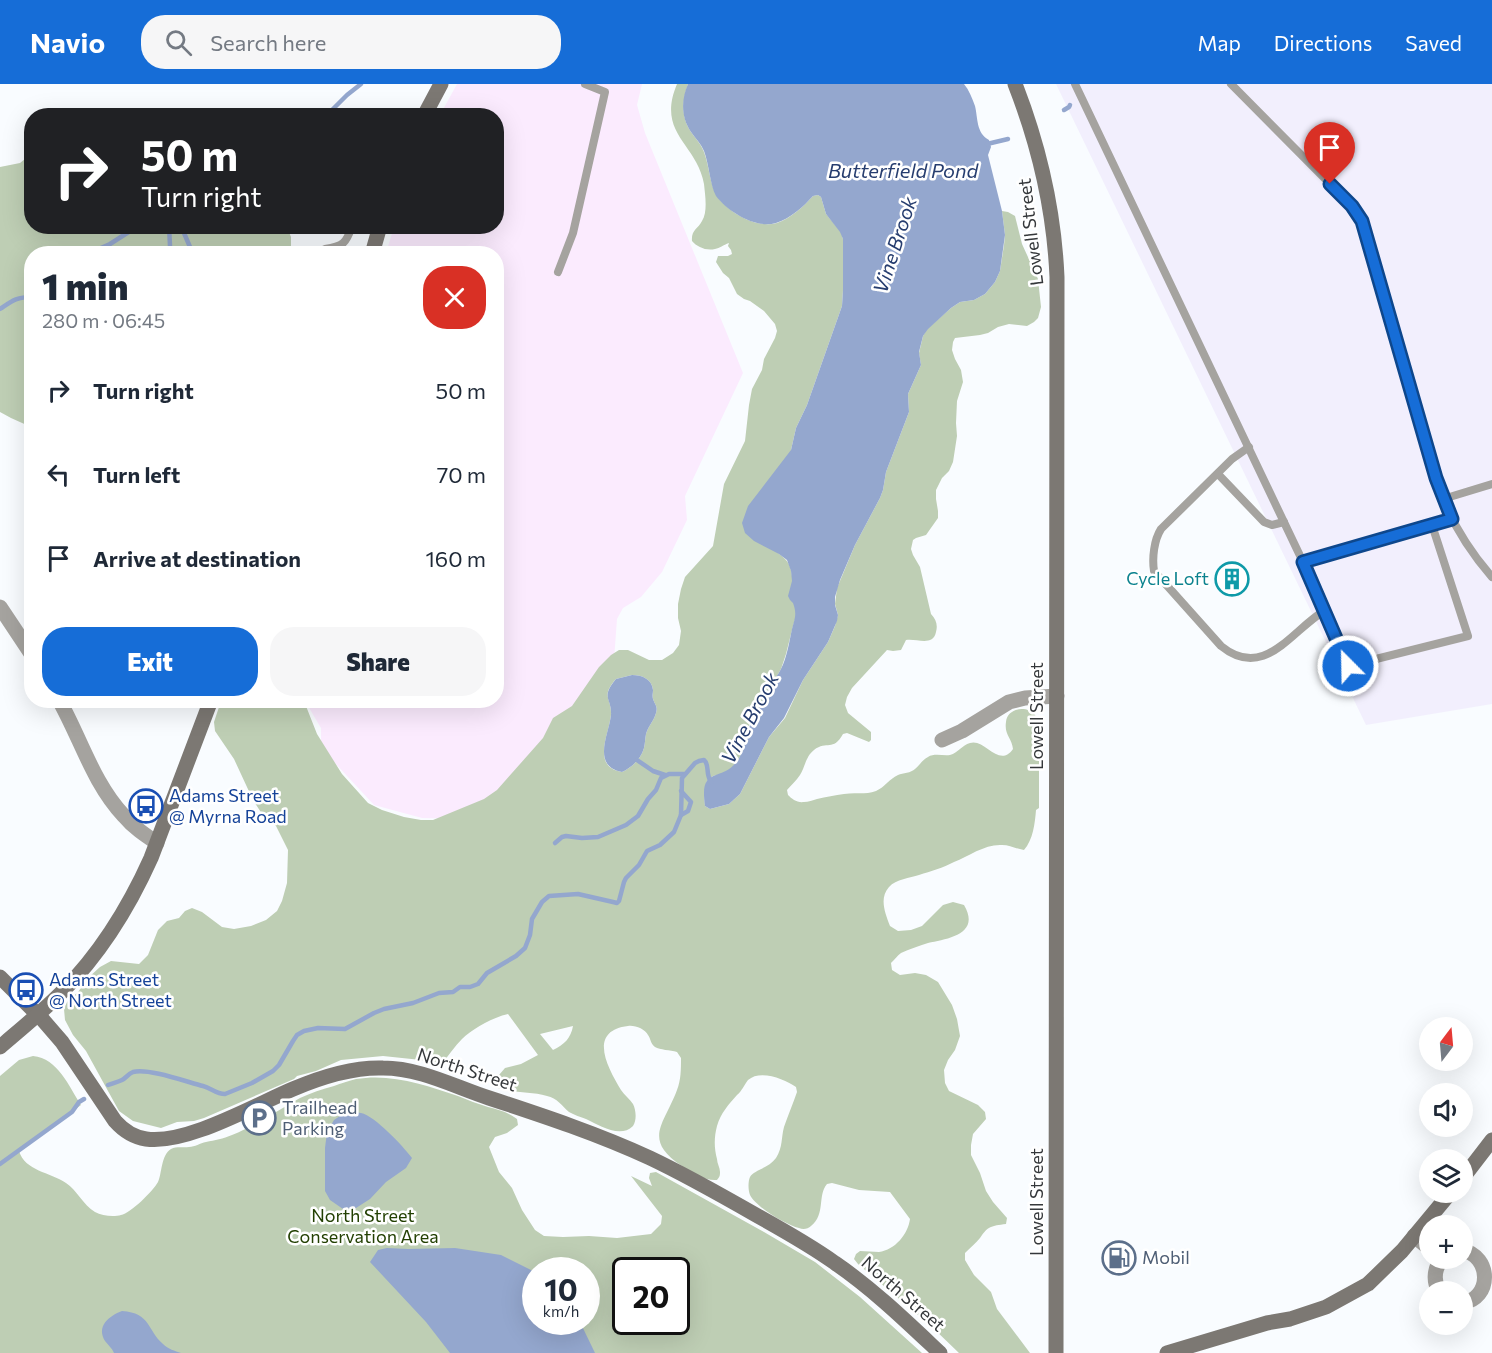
<!DOCTYPE html>
<meta charset="utf-8">
<style>
:root{--surface:#fff;--page:#f6f6f7;--text:#1f2937;--muted:#747a83;--accent:#166dd7}
body{margin:0;font-family:Commissioner,sans-serif;background:var(--page);color:var(--text);height:100vh;display:flex;flex-direction:column;font-size:22px;white-space:nowrap}
*{box-sizing:border-box;margin:0}
p{font-size:20px;color:var(--muted)}
.icon{flex:none;width:33px;height:33px;fill:none;stroke:currentColor;stroke-width:2;stroke-linecap:round;stroke-linejoin:round}
.map{position:relative;flex:1;overflow:hidden}
.side{position:absolute;left:24px;top:162px;width:480px;height:462px;display:flex;flex-direction:column;background:var(--surface);border-radius:24px;box-shadow:0 6px 24px #0002}
.side>*{flex:none}
.hud{position:absolute;left:24px;top:24px;width:480px;height:126px;border-radius:24px;box-shadow:0 6px 24px #0002;background:#202124;color:#fff;overflow:hidden}
.needle{width:39px;rotate:16deg}
.buttons{position:absolute;left:1419px;top:933px;display:grid;gap:12px}
.buttons a{display:grid;place-items:center;width:54px;height:54px;border-radius:50%;background:var(--surface);box-shadow:0 6px 24px #0002;font-size:30px}
.speed{position:absolute;left:522px;top:1173px;display:flex;gap:12px;font-size:30px;font-weight:700;text-align:center}
.speed>*{display:grid;place-content:center;width:78px;height:78px;border-radius:50%;background:var(--surface);box-shadow:0 6px 24px #0002;line-height:1}
.speed small{font-size:15px;font-weight:400}
.speed .limit{border:3px solid #111;border-radius:9px;background:#fff;color:#111}
.pin{position:absolute;display:grid;place-items:center;width:51px;height:51px;color:#fff;margin:-62px -26px;border-radius:50% 50% 50% 0;rotate:-45deg;box-shadow:0 0 6px #0007}
.pin .icon{rotate:45deg}
.me{position:absolute;width:66px;margin:-33px;rotate:337deg;stroke-linejoin:round;filter:drop-shadow(0 0 4px #0008)}
.turn{display:flex;align-items:center;gap:21px;height:126px;padding:0 18px;font-size:27px}
.turn .icon{width:78px;height:78px;stroke-width:2.5}
.turn b{display:block;font-size:42px;line-height:51px}
.round{display:grid;place-items:center;flex:none;width:63px;height:63px;border-radius:24px;background:var(--page)}
.summary{display:flex;align-items:center;justify-content:space-between;height:102px;padding:0 18px}
h1{font-size:36px;font-weight:800;line-height:45px}
.action{display:flex;gap:12px;margin-top:auto;padding:12px 18px}
.action a{flex:1;height:69px;border-radius:24px;background:var(--accent);color:#fff;font-size:24px;font-weight:800;line-height:69px;text-align:center}
.action a+a{background:var(--page);color:var(--text)}
ul{padding:0;list-style:none}
li{display:flex;align-items:center;gap:18px;height:84px;padding:0 18px}
li div{flex:1}
li b{display:block;font-size:22px}
li em{font-style:normal}
header{display:flex;align-items:center;gap:36px;box-sizing:border-box;height:84px;padding:0 30px;background:var(--accent);color:#fff}
header strong{font-size:28px}
nav{display:flex;gap:33px;margin-inline-start:auto;font-size:21px}
.search{width:420px;height:54px;background:var(--page);display:flex;align-items:center;gap:15px;box-sizing:border-box;padding:0 21px;border-radius:24px;color:var(--muted);font-size:22px}
.map>svg:first-child{display:block}
.commercial{fill:#f2effd}
.industrial{fill:#fbebfe}
.green{fill:#beceb4;fill-rule:evenodd}
.water{fill:#94a7ce}
.lines{fill:none;stroke-linecap:round;stroke-linejoin:round}
.stream{stroke:#94a7ce;stroke-width:4.5}
.lane{stroke:#a5a39f;stroke-width:8}
.street{stroke:#a5a39f;stroke-width:15}
.secondary{stroke:#7c7873;stroke-width:15}
.route-casing{stroke:#0e478c;stroke-width:15}
.route{stroke:#166dd7;stroke-width:10}
.labels{text-anchor:middle;stroke-width:5;stroke-linejoin:round;paint-order:stroke}
.street-label{font-size:18px;fill:#35383b;stroke:#fff}
.culture-label{font-size:18px;fill:#0d838f;stroke:#fff;text-anchor:end}
.transit-label{font-size:18px;fill:#164399;stroke:#fff;text-anchor:start}
.service-label{font-size:18px;fill:#4e5e75;stroke:#fff;text-anchor:start}
.park-label{font-size:18px;fill:#234003;stroke:#fff}
.water-label{font-size:20px;font-style:italic;fill:#263d6f;stroke:#fff}
</style>
<header>
<strong>Navio</strong>
<div class="search"><svg class="icon" aria-label="search" viewBox="0 0 24 24"><circle cx="10" cy="10" r="6"/><path d="M15 15l6 6"/></svg>Search here</div>
<nav><a>Map</a><a>Directions</a><a>Saved</a></nav>
</header>
<div class="map">
<svg width="1492" height="1269" viewBox="0 0 1492 1269">
<rect width="100%" height="100%" fill="#f9fcff"/>
<polygon class="commercial" points="1056,0 1492,0 1492,620 1366,641"/>
<polygon class="industrial" points="457,0 642,0 637,21 645,49 743,289 685,412 687,436 662,488 641,513 623,524 617,535 614,576 475,735 422,734 374,721 321,664 321,644 305,617 496,616 496,170 386,169 394,143 496,142 496,32 440,31"/>
<g class="green">
<path d="M 677,0 L 688,0 C 682,17 681,33 691,48 C 696,55 701,60 704,68 C 709,81 710,101 717,112 C 728,128 756,145 777,139 C 790,135 804,122 813,112 L 818,111 L 821,113 L 826,130 L 841,148 L 843,155 L 843,206 L 842,222 L 807,321 L 796,344 L 791,366 C 794,370 797,375 796,379 C 796,386 784,390 780,395 C 777,399 766,426 766,431 C 766,436 771,439 774,442 L 770,459 C 778,474 790,471 792,492 C 795,480 794,470 785,462 C 782,459 780,458 780,454 C 779,450 780,444 780,440 C 781,419 776,420 787,399 L 790,398 L 792,400 L 786,413 L 786,416 L 789,418 L 794,416 L 807,404 L 825,406 L 840,398 L 845,397 L 848,400 L 847,405 L 832,441 L 819,464 L 816,468 L 810,469 L 806,472 L 804,478 L 803,489 L 804,501 L 802,514 L 793,542 L 786,570 L 781,585 L 749,642 L 744,664 L 739,675 L 730,686 L 723,690 L 713,692 L 707,697 L 704,710 L 705,722 L 710,725 L 729,720 L 740,710 L 769,653 L 785,634 L 803,596 L 828,558 L 835,542 L 838,531 L 835,520 L 837,504 L 855,461 L 880,414 L 883,406 L 886,388 L 909,328 L 908,310 L 921,281 L 919,269 L 923,252 L 927,245 L 951,224 L 960,218 L 974,216 L 985,210 L 995,198 L 1000,187 L 1004,161 L 1005,151 L 1002,127 L 1008,128 L 1015,132 L 1022,160 L 1038,195 L 1041,223 L 1038,234 L 1034,238 L 1027,242 L 1009,240 L 998,243 L 988,249 L 980,251 L 955,254 L 953,258 L 952,266 L 955,275 L 961,286 L 963,298 L 957,317 L 956,339 L 957,352 L 953,378 L 949,387 L 942,394 L 936,406 L 936,415 L 938,427 L 938,434 L 926,451 L 916,454 L 913,456 L 911,465 L 913,471 L 920,483 L 931,530 C 936,535 938,541 936,548 C 933,563 916,554 906,556 L 901,566 L 893,567 L 887,566 L 852,604 L 847,613 L 845,621 L 848,629 L 871,648 L 871,656 L 869,658 L 847,649 L 843,650 C 833,668 827,656 814,666 C 806,672 805,683 800,691 C 796,697 791,701 787,706 L 788,711 C 792,715 797,719 804,718 C 808,718 813,716 817,715 C 826,713 835,711 844,710 C 855,708 865,711 876,707 C 885,703 889,695 898,691 C 903,689 911,689 915,685 C 920,681 922,676 928,673 C 934,669 943,672 950,671 C 958,669 962,661 970,659 C 985,654 999,685 1013,665 C 1012,654 1004,651 1006,638 C 1007,624 1027,621 1035,631 C 1038,635 1038,639 1039,644 L 1039,724 L 1036,726 C 1035,739 1033,756 1024,766 C 1016,765 1010,761 1002,761 C 985,760 969,772 954,778 C 943,784 931,787 919,791 C 910,794 896,795 889,803 C 879,814 885,829 890,842 L 898,847 L 911,846 L 922,842 L 943,821 L 953,818 L 964,821 C 981,850 948,855 928,859 C 919,862 909,865 901,869 C 897,872 895,875 891,879 L 892,886 L 900,891 L 915,889 L 926,891 L 938,898 L 952,921 L 957,935 L 960,952 L 955,966 L 948,976 L 944,986 L 945,999 L 949,1007 L 978,1021 L 985,1028 L 986,1035 L 973,1050 L 971,1061 L 971,1071 L 980,1089 L 986,1107 L 993,1118 L 1007,1134 L 1006,1140 C 991,1142 988,1142 980,1154 C 976,1159 970,1164 965,1169 L 965,1176 L 974,1191 L 991,1208 L 997,1225 L 1030,1269 L 959,1269 L 932,1243 L 858,1180 L 854,1175 L 856,1170 L 860,1167 C 866,1167 873,1168 879,1168 C 895,1166 908,1150 910,1135 L 890,1108 L 859,1106 L 832,1099 L 827,1100 C 817,1112 826,1130 811,1142 C 808,1145 803,1146 799,1144 C 786,1141 755,1122 750,1111 C 748,1106 748,1097 750,1093 C 754,1086 769,1084 776,1074 C 783,1063 781,1054 784,1043 C 788,1031 793,1020 797,1008 L 796,1003 C 785,995 760,985 748,996 C 744,1001 742,1007 737,1011 C 728,1021 721,1029 717,1042 C 714,1053 714,1064 717,1075 C 717,1079 720,1084 720,1088 C 720,1093 719,1093 717,1096 C 705,1097 692,1089 682,1082 C 642,1055 664,1041 677,1006 C 681,996 681,985 681,974 L 677,968 C 670,966 660,966 655,963 C 650,959 651,955 648,951 C 645,945 635,941 628,942 C 587,947 608,984 621,1006 C 624,1011 630,1015 633,1020 C 636,1026 637,1036 633,1042 C 620,1055 599,1041 586,1035 C 581,1033 574,1031 569,1028 C 562,1022 557,1014 547,1012 C 529,1007 510,1010 493,1002 L 493,998 L 505,984 L 521,980 L 538,971 L 508,930 C 494,933 472,945 462,955 C 455,962 449,971 443,978 L 434,979 L 421,976 L 383,972 L 341,976 L 316,987 L 297,992 L 294,995 L 204,1034 L 194,1037 L 177,1038 L 161,1044 L 133,1037 L 119,1027 L 86,967 L 73,951 L 65,936 L 64,925 L 67,918 L 78,908 L 89,893 L 100,883 L 111,877 L 139,880 L 148,871 L 158,846 L 167,837 L 179,834 L 185,827 L 192,824 L 202,828 L 222,843 L 234,845 L 251,842 L 266,836 L 277,827 L 282,817 L 287,799 L 288,766 L 276,742 L 262,730 L 253,716 L 234,675 L 215,647 L 214,638 L 221,617 L 304,617 L 317,650 L 342,690 L 368,719 L 382,726 L 404,733 L 421,736 L 433,736 L 484,715 L 497,706 L 543,654 L 553,634 L 572,622 L 599,583 L 611,571 L 619,566 L 628,566 L 649,576 L 662,576 L 673,569 L 679,561 L 681,547 L 678,534 L 678,520 L 681,505 L 685,493 L 713,462 L 724,400 L 745,357 L 749,321 L 752,305 L 762,286 L 764,275 L 775,254 L 777,247 L 775,240 L 764,227 L 750,217 L 744,215 L 737,210 L 729,194 L 723,189 L 716,178 L 718,172 L 728,172 L 732,170 L 731,166 L 728,162 L 729,159 C 723,161 720,164 715,165 C 706,167 697,163 692,157 C 691,146 698,145 702,137 C 708,128 705,110 704,100 C 697,59 656,50 677,0 ZM 632,591 C 642,591 652,595 653,606 C 653,610 652,611 653,615 C 655,621 658,622 656,629 C 654,637 648,642 646,650 C 645,655 645,660 644,664 C 641,675 631,684 622,688 C 591,683 609,650 611,631 C 612,614 600,613 616,595 ZM 573,942 C 571,954 564,961 553,966 L 540,950 Z"/>
<polygon points="31,70 32,142 287,143 291,153 291,169 32,170 31,343 11,334 0,328 0,83 20,79"/>
<path d="M 33,972 C 58,974 69,1003 81,1021 L 19,1067 C 25,1087 50,1088 66,1099 C 77,1106 83,1121 95,1128 C 102,1132 114,1133 121,1131 C 131,1129 153,1107 158,1098 C 162,1089 161,1071 171,1065 C 177,1062 183,1064 189,1063 C 195,1063 200,1059 206,1058 C 215,1056 223,1055 232,1051 C 256,1041 277,1027 300,1014 C 311,1009 322,1005 334,1002 C 341,999 349,997 356,995 C 391,989 426,1001 458,1012 C 468,1016 478,1020 488,1023 C 499,1026 508,1028 517,1035 L 518,1041 L 507,1049 L 495,1053 L 489,1063 L 499,1088 L 512,1104 L 522,1126 L 535,1146 L 544,1152 L 563,1153 L 589,1152 L 617,1154 L 651,1150 L 661,1140 L 662,1132 L 631,1092 L 652,1102 L 649,1094 L 650,1089 L 656,1088 L 764,1148 L 815,1178 L 860,1213 L 922,1269 L 0,1269 L 0,992 L 19,976 ZM 536,1186 L 586,1186 L 586,1238 L 536,1238 ZM 626,1186 L 676,1186 L 676,1238 L 626,1238 Z"/>
</g>
<g class="water">
<path d="M 688,0 L 964,0 C 969,6 972,14 975,22 C 978,34 976,49 989,56 L 991,63 L 988,71 L 1002,127 L 1005,151 L 1000,187 L 995,198 L 985,210 L 974,216 L 960,218 L 951,224 L 928,245 L 923,252 L 919,268 L 921,281 L 908,310 L 909,328 L 886,388 L 883,406 L 880,414 L 855,461 L 840,496 L 835,513 L 835,521 L 838,531 L 837,537 L 828,558 L 803,596 L 784,634 L 769,653 L 740,710 L 729,720 L 710,725 L 705,722 C 699,680 721,700 738,676 C 745,665 745,653 750,641 C 755,628 764,614 771,601 C 774,595 778,591 781,585 C 787,573 789,559 792,545 C 795,534 797,530 793,519 L 790,516 L 788,512 L 792,497 L 791,487 L 787,476 L 779,470 L 754,457 L 745,449 L 742,439 L 748,422 L 791,366 L 796,344 L 807,321 L 842,222 L 843,206 L 843,155 L 840,148 L 826,130 L 821,113 L 818,111 L 813,112 C 804,122 790,135 776,139 C 756,145 728,128 716,112 C 710,101 709,80 704,67 C 701,60 696,55 691,48 C 681,33 681,16 688,0 Z"/>
<path d="M 632,591 C 642,591 652,595 653,606 C 653,610 652,611 653,615 C 655,621 658,622 656,629 C 654,637 648,642 646,650 C 645,655 645,660 644,664 C 641,675 631,684 622,688 C 591,682 609,650 611,631 C 612,614 600,614 616,595 Z"/>
<path d="M 346,1028 C 351,1028 356,1028 361,1029 C 375,1032 403,1062 412,1074 L 406,1084 L 386,1098 L 370,1115 L 356,1124 L 343,1125 L 330,1116 L 325,1107 L 325,1064 L 327,1048 L 334,1036 Z"/>
<polygon points="387,1164 408,1165 455,1164 501,1171 535,1188 536,1238 580,1238 595,1269 450,1269 426,1238 370,1178 378,1166"/>
<path d="M 122,1227 C 151,1229 147,1246 163,1260 C 168,1265 175,1267 181,1269 L 114,1269 C 112,1264 108,1261 105,1257 C 96,1242 109,1232 122,1227 Z"/>
</g>
<g class="lines">
<g class="stream">
<polyline points="1064,26 1069,23 1070,21"/>
<polyline points="326,32 347,11 361,0"/>
<polyline points="987,60 1008,55"/>
<polyline points="169,142 170,162 169,170"/>
<polyline points="181,142 193,170"/>
<polyline points="94,167 110,160 138,142"/>
<path d="M 0,225 C 12,217 16,213 32,213"/>
<polyline points="637,676 653,687 665,691"/>
<polyline points="681,731 688,727 691,718 681,707"/>
<polyline points="555,759 562,753 566,752 582,754 598,753 626,741 638,732 648,715 656,706 661,694 669,690 684,690"/>
<path d="M 108,1001 C 113,999 118,998 122,996 C 126,994 128,990 133,988 C 149,984 187,998 203,1002 C 211,1004 216,1010 225,1010 L 252,999 L 273,987 L 279,981 L 293,957 L 297,951 L 304,947 L 318,944 L 345,945 L 374,929 L 384,925 L 413,919 L 439,909 L 453,908 L 460,903 L 470,903 L 478,900 L 487,889 L 516,872 L 525,864 L 530,851 L 532,835 L 542,818 L 549,812 L 578,810 L 613,818 L 617,819 L 619,817 L 624,798 L 626,794 L 639,781 L 647,767 L 660,761 L 674,748 L 681,731 L 682,694 L 695,679 L 699,677 L 704,676 C 710,681 705,689 711,698"/>
<polyline points="0,1080 72,1028 79,1018 84,1015"/>
</g>
<g class="lane">
<polyline points="1075,0 1303,478 1348,582 1468,552 1432,441"/>
<path d="M 1231,0 L 1352,122 L 1360,133 L 1443,415 C 1455,444 1471,469 1492,493"/>
<path d="M 324,170 L 325,165 C 343,162 346,160 352,142"/>
<polyline points="558,188 573,149 605,8 585,0"/>
<path d="M 1249,363 L 1232,375 L 1161,445 C 1154,456 1152,474 1154,487 L 1221,562 C 1264,597 1291,547 1324,527"/>
<polyline points="1218,390 1264,438 1272,441 1284,438"/>
<polyline points="1443,415 1492,400"/>
<polyline points="1303,478 1452,435"/>
</g>
<g class="street">
<polyline points="0,523 32,571"/>
<path d="M 59,616 C 81,655 93,699 124,732 C 133,743 145,751 157,759"/>
<polyline points="942,656 962,647 1009,618 1025,614 1057,612"/>
<polyline points="1414,1152 1430,1165"/>
<path d="M 1462,1166 C 1492,1172 1492,1215 1462,1219"/>
<path d="M 1439,1208 C 1433,1196 1434,1185 1442,1174"/>
</g>
<g class="secondary">
<path d="M 1015,0 C 1040,64 1054,125 1057,193 L 1056,1269"/>
<polyline points="424,32 441,0"/>
<polyline points="372,170 380,142"/>
<path d="M 0,893 L 43,936 L 62,958 L 115,1037 C 123,1046 133,1053 146,1055 C 186,1061 255,1021 293,1005 C 321,993 353,983 383,984 C 420,984 455,1003 489,1014 C 544,1032 598,1050 650,1074 C 686,1091 721,1111 756,1131 C 783,1146 810,1161 835,1179 C 873,1205 907,1238 940,1269"/>
<path d="M 0,963 C 21,945 43,927 62,908 C 101,869 129,823 151,774 L 211,616"/>
<polyline points="1462,1095 1492,1056"/>
<polyline points="1167,1269 1267,1239 1290,1235 1326,1223 1368,1200 1402,1167 1451,1108"/>
</g>
</g>
<g class="lines">
<defs>
<polyline id="route" points="1330,100 1352,122 1362,137 1436,394 1452,435 1303,478 1348,582"/>
</defs>
<use href="#route" class="route-casing"/>
<use href="#route" class="route"/>
</g>
<defs>
<symbol id="building-ring" viewBox="-11 -11 22 22"><circle r="9.5" fill="#fff" stroke="#0f9aa8" stroke-width="1.5"/><path d="M-4-6H4V6H1V3H-1V6H-4ZM-2.5-4.3h1.7v1.8h-1.7ZM.8-4.3h1.7v1.8H.8ZM-2.5-1h1.7V.8h-1.7ZM.8-1h1.7V.8H.8Z" fill="#0f9aa8"/></symbol>
<symbol id="bus-ring" viewBox="-11 -11 22 22"><circle r="9.5" fill="#fff" stroke="#1a4fb4" stroke-width="1.5"/><path d="M-5-6H5V4H4V6H2V4H-2V6H-4V4H-5ZM-3.5-4V0h7V-4ZM-3.5 1.2v1.5H-2V1.2ZM2 1.2v1.5H3.5V1.2Z" fill="#1a4fb4"/></symbol>
<symbol id="parking-ring" viewBox="-11 -11 22 22"><circle r="9.5" fill="#fff" stroke="#5c6f8a" stroke-width="1.5"/><path d="M-3.5-5.5H1a3.5 3.5 0 0 1 0 7H-1V5.5H-3.5ZM-1-3.4V-.6H.8a1.4 1.4 0 0 0 0-2.8Z" fill="#5c6f8a"/></symbol>
<symbol id="fuel-ring" viewBox="-11 -11 22 22"><circle r="9.5" fill="#fff" stroke="#5c6f8a" stroke-width="1.5"/><path d="M-5.5-6h7V0h2V4h1.3V-2.5L3-4.5l.8-.8L6-3V5H2.5V1h-1V6h-7ZM-4.2-4.7v3.2H.2V-4.7Z" fill="#5c6f8a"/></symbol>
</defs>
<g fill-rule="evenodd">
<use href="#building-ring" x="1213" y="476" width="38" height="38"/>
<use href="#bus-ring" x="127" y="703" width="38" height="38"/>
<use href="#bus-ring" x="7" y="887" width="38" height="38"/>
<use href="#parking-ring" x="240" y="1015" width="38" height="38"/>
<use href="#fuel-ring" x="1100" y="1155" width="38" height="38"/>
</g>
<g class="labels">
<g class="street-label">
<text transform="translate(1031 148) rotate(-97)" y="6">Lowell Street</text>
<text transform="translate(1037 632) rotate(-90)" y="6">Lowell Street</text>
<text transform="translate(467 986) rotate(18)" y="6">North Street</text>
<text transform="translate(1037 1118) rotate(-90)" y="6">Lowell Street</text>
<text transform="translate(903 1210) rotate(41)" y="6">North Street</text>
</g>
<g class="culture-label">
<text x="1209" y="501">Cycle Loft</text>
</g>
<g class="transit-label">
<text x="169" y="718">Adams Street<tspan x="169" dy="21">@ Myrna Road</tspan></text>
<text x="49" y="902">Adams Street<tspan x="49" dy="21">@ North Street</tspan></text>
</g>
<g class="service-label">
<text x="282" y="1030">Trailhead<tspan x="282" dy="21">Parking</tspan></text>
<text x="1142" y="1180">Mobil</text>
</g>
<g class="park-label">
<text x="363" y="1138">North Street<tspan x="363" dy="21">Conservation Area</tspan></text>
</g>
<g class="water-label">
<text x="903" y="94">Butterfield Pond</text>
<text transform="translate(895 161) rotate(-72)" y="7">Vine Brook</text>
<text transform="translate(750 634) rotate(-62)" y="7">Vine Brook</text>
</g>
</g>
</svg>
<div class="buttons">
<a><svg class="needle" viewBox="-14 -14 28 28"><path d="M0-13l5 13h-10z" fill="#e53935"/><path d="M0 13l5-13h-10z" fill="#747a83"/></svg></a>
<a><svg class="icon" aria-label="sound" viewBox="0 0 24 24"><path d="M4 9h4l5-4v14l-5-4H4zM17 9q2 3 0 6"/></svg></a>
<a><svg class="icon" aria-label="layers" viewBox="0 0 24 24"><path d="M12 4l9 5-9 5-9-5zM3 14l9 5 9-5"/></svg></a>
<a>+</a>
<a>−</a>
</div>
<div class="speed"><div>10<small>km/h</small></div><div class="limit">20</div></div>
<div class="pin" style="left:1330px;top:100px;background:#d93025"><svg class="icon" aria-label="arrive" viewBox="0 0 24 24"><path d="M6 21V4h12l-3 4 3 4H6"/></svg></div>
<svg class="me" style="left:1348px;top:582px" viewBox="-20 -20 40 40"><circle r="17" fill="#166dd7" stroke="#fff" stroke-width="3"/><path d="M0-11L8 9 0 5-8 9z" fill="#fff"/></svg>
<div class="hud">
<div class="turn"><svg class="icon" aria-label="right" viewBox="0 0 24 24"><path d="M7 20v-9h11M14 6l5 5-5 5"/></svg><div><b>50 m</b>Turn right</div></div>
</div>
<section class="side">
<div class="summary"><div><h1>1 min</h1><p>280 m · 06:45</p></div><a class="round" style="background:#d93025;color:#fff"><svg class="icon" aria-label="close" viewBox="0 0 24 24"><path d="M6 6l12 12M18 6L6 18"/></svg></a></div>
<ul>
<li><svg class="icon" aria-label="right" viewBox="0 0 24 24"><path d="M7 20v-9h11M14 6l5 5-5 5"/></svg><div><b>Turn right</b></div><em>50 m</em></li>
<li><svg class="icon" aria-label="left" viewBox="0 0 24 24"><path d="M17 20v-9H6M10 6l-5 5 5 5"/></svg><div><b>Turn left</b></div><em>70 m</em></li>
<li><svg class="icon" aria-label="arrive" viewBox="0 0 24 24"><path d="M6 21V4h12l-3 4 3 4H6"/></svg><div><b>Arrive at destination</b></div><em>160 m</em></li>
</ul>
<div class="action"><a>Exit</a><a>Share</a></div>
</section>
</div>
